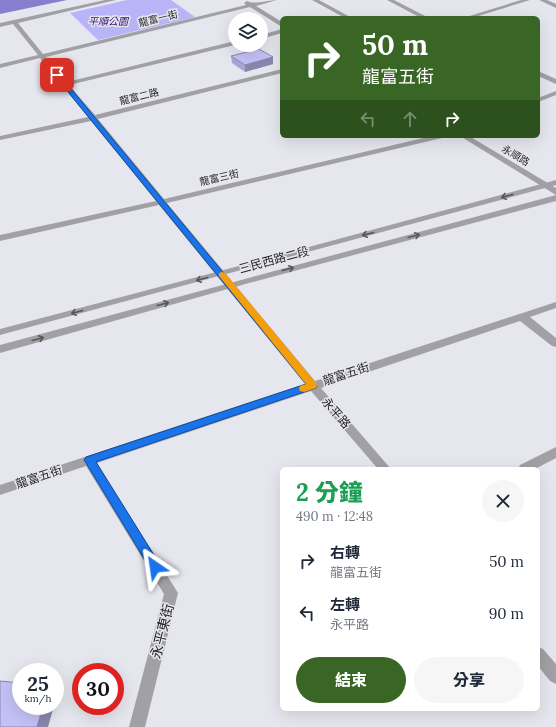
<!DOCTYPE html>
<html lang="zh-TW">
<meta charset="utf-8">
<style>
:root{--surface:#fff;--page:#f6f6f7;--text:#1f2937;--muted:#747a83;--accent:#396625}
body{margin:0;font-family:Lora,"Noto Sans TC",serif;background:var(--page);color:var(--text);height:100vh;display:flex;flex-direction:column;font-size:15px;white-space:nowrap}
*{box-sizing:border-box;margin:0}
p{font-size:13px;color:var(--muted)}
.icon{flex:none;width:22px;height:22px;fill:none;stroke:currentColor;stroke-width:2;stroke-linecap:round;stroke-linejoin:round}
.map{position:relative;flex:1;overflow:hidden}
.sheet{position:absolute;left:280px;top:467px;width:260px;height:244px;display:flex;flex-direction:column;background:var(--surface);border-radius:6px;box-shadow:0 4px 16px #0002}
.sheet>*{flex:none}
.banner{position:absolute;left:280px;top:16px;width:260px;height:122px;border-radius:6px;box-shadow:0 4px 16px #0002;background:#396625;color:#fff;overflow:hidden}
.controls{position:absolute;left:228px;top:12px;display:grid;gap:8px}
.controls a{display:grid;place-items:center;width:40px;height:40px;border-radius:50%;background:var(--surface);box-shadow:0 4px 16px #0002;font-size:20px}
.speed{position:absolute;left:12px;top:663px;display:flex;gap:8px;font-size:20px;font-weight:700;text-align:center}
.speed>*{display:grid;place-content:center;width:52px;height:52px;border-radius:50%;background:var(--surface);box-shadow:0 4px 16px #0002;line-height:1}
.speed small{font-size:10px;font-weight:400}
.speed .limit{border:6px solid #d22;background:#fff;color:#111}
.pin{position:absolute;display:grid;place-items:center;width:34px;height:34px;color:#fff;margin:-17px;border-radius:8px;box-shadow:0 2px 6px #0006}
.me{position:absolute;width:44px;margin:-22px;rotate:328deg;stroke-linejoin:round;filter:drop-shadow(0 0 3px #0008)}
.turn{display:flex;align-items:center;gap:14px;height:84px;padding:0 16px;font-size:18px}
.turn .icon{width:52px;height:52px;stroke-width:2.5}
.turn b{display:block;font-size:28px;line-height:34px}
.lanes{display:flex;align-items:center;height:38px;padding:0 16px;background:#0003;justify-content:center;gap:20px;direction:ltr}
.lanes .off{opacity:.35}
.round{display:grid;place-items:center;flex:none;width:42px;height:42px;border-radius:21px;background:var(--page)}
.head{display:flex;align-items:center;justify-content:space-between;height:68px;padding:0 16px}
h1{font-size:24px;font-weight:800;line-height:30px;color:#1e9e55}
.primary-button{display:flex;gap:8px;margin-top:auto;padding:8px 16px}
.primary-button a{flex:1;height:46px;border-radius:24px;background:var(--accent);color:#fff;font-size:16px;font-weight:800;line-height:46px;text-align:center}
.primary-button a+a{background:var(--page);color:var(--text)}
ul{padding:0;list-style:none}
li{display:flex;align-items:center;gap:12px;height:52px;padding:0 16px}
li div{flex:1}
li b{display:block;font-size:15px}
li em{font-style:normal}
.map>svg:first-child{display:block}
.green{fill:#b9b4f8}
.water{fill:#877ed0}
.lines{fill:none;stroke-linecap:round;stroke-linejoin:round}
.minor{fill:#a1a1a5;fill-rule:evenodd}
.tertiary{fill:#a1a1a5;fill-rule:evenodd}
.wall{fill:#a9a6d4}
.shaded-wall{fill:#8987ac}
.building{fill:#c4c1f6;stroke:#8987ac}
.oneway{stroke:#57575a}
.route{fill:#1a73e8;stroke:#114b97}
.slow{fill:#f59e0b}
.labels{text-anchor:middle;stroke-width:3;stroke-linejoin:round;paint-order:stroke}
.far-street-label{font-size:10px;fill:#252528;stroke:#e6e6ee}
.far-park-label{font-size:10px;font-style:italic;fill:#2e0d71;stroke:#e6e6ee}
.street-label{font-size:12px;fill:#252528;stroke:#e6e6ee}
.near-street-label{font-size:14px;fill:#252528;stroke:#e6e6ee}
</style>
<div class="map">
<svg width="556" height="727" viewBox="0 0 556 727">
<rect width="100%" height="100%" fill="#e6e6ee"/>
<polygon class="green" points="127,0 171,0 195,17 98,40 70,13"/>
<polygon class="water" points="0,0 67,0 0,14"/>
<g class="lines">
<g class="minor">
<path d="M 105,0 L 116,0 L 18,23 L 43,54 L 246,5 L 244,3 L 247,1 C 256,5 267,0 277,0 L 256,6 L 282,22 L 282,27 L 250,7 L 46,57 L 67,82 L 235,41 L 235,45 L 69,85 L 95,115 L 282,69 L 282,73 L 98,119 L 164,199 L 432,136 L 446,136 L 442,138 L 167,203 L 315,381 L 556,302 L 556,308 L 530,317 L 556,338 L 556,347 L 552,346 L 520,321 L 321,388 L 391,469 L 378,469 L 311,391 L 97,463 L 178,593 L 145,727 L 129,727 L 164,594 L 86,466 L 0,495 L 0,485 L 305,384 L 159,205 L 0,241 L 0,235 L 156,201 L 91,121 L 0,140 L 0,136 L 88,117 L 40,58 L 0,68 L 0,64 L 38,55 L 13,24 L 0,27 L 0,23 Z"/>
<polygon points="312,0 319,0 352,18 345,18"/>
<polygon points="387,0 394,0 429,18 421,18"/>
<polygon points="521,0 530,0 472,18 463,18"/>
<polygon points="282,29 282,33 261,39 261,35"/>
<polygon points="538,71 556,79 556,84 538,76"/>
<polygon points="556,91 556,95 538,102 538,98"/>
<polygon points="460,136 469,136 556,188 556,195"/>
<polygon points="556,447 556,458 535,469 518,469 520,465"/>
<polygon points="538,647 543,649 556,664 556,684 550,681 538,666"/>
</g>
<g class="tertiary">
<polygon points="539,0 547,0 556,4 556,8"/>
<polygon points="556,180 556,185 0,335 0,329 235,267"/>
<polygon points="556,195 556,201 249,283 0,353 0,345"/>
</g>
</g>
<polygon class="wall" points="231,56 273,57 273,64 245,72 232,63"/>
<g class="shaded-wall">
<polygon points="273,57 273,64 245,72 245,65"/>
<polygon points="43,706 54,706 48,727 37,727"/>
</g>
<g class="building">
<polygon points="259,49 273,57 245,65 231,56"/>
<polygon points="0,681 21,683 21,706 43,706 37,727 0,727"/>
</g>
<defs><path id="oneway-shaft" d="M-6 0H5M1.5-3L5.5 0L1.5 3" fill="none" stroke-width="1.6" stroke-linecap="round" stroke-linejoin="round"/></defs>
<g class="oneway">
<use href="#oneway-shaft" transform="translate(507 196) rotate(165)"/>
<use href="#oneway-shaft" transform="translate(368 234) rotate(165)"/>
<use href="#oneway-shaft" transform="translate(414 236) rotate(-15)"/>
<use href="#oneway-shaft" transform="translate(288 269) rotate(-15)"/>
<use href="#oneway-shaft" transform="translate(202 279) rotate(165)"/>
<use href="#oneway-shaft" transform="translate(163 304) rotate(-15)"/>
<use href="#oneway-shaft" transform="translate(77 312) rotate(165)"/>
<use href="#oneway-shaft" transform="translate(38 339) rotate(-15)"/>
</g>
<polygon class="route" points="55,74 59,74 317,386 316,388 96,462 159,563 161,567 159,570 155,572 151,570 86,463 84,460 86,457 306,384 55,76"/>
<polygon class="slow" points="222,272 225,273 316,383 317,386 316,388 304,392 300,391 299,388 300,386 306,384 219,276 219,273"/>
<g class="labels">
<g class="far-street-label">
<text transform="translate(158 18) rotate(-14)" y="4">龍富一街</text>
<text transform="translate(139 96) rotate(-14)" y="4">龍富二路</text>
<text transform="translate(516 155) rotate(31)" y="4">永順路</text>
<text transform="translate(219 177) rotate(-13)" y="4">龍富三街</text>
</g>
<g class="far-park-label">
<text x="108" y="25">平順公園</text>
</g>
<g class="street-label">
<text transform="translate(274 260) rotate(-15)" y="4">三民西路二段</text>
<text transform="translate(346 374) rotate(-18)" y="4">龍富五街</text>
<text transform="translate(336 413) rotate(49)" y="4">永平路</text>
<text transform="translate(39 477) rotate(-19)" y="4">龍富五街</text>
</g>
<g class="near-street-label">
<text transform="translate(162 631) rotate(-76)" y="5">永平東街</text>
</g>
</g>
</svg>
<div class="controls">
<a><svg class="icon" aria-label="layers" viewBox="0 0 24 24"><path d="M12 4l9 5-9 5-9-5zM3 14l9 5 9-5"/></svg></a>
</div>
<div class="speed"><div>25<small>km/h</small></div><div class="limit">30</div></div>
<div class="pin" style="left:57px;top:75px;background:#d93025"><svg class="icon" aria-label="arrive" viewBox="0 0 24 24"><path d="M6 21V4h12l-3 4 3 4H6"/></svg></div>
<svg class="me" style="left:155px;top:567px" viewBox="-20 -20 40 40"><path d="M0-17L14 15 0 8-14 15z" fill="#1a73e8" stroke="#fff" stroke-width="4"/></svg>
<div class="banner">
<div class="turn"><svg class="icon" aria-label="right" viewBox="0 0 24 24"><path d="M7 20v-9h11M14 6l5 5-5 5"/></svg><div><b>50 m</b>龍富五街</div></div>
<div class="lanes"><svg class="icon off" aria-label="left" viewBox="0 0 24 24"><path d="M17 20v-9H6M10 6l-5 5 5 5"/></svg><svg class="icon off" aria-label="ahead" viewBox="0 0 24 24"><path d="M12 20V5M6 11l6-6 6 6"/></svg><svg class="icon" aria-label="right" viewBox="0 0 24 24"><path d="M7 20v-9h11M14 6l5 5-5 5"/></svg></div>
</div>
<section class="sheet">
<div class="head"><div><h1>2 分鐘</h1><p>490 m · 12:48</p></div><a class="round"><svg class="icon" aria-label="close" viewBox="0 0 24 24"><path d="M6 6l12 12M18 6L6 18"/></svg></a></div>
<ul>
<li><svg class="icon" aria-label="right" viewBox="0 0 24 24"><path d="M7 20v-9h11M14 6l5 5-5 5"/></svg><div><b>右轉</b><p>龍富五街</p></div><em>50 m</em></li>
<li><svg class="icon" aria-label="left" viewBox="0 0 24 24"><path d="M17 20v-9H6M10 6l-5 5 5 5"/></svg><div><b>左轉</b><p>永平路</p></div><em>90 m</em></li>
</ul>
<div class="primary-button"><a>結束</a><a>分享</a></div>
</section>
</div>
